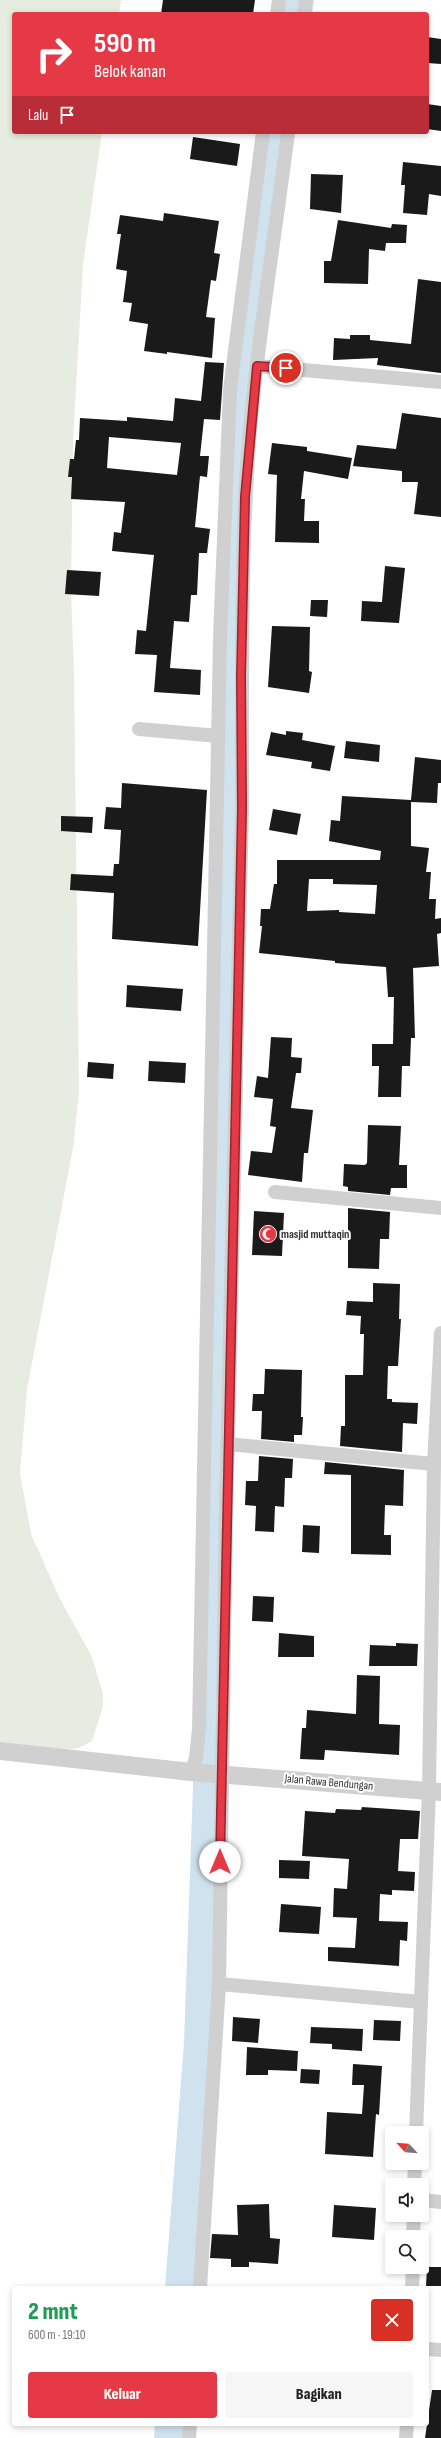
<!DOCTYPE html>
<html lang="id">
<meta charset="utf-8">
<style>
:root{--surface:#fff;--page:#f6f6f6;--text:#222;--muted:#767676;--accent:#e63946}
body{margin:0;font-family:"Sofia Sans Condensed",sans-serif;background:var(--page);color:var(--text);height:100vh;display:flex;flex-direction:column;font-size:15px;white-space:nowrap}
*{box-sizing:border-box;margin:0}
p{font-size:13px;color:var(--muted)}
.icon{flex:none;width:22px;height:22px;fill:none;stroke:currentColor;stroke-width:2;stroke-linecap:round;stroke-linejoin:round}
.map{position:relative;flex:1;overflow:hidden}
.sheet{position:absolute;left:12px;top:2286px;width:417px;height:140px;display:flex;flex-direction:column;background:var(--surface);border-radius:4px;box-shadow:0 2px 6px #0003}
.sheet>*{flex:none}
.hud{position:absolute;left:12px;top:12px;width:417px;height:122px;border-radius:4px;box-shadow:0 2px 6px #0003;background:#e63946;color:#fff;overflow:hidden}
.needle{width:26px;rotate:296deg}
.buttons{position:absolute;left:385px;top:2126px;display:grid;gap:8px}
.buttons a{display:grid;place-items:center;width:44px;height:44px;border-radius:4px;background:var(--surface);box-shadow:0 2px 6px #0003;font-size:20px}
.pin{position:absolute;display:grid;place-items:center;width:34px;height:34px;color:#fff;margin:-17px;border:2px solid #fff;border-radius:50%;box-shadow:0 1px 4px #0007}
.me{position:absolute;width:44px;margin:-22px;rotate:0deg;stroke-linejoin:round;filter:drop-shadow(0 0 3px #0008)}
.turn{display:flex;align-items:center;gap:14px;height:84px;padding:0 16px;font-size:18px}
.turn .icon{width:52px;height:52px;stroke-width:2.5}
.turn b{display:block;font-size:28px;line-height:34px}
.then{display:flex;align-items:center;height:38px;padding:0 16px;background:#0003;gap:8px;font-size:15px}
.round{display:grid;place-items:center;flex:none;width:42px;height:42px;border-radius:4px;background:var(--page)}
.headline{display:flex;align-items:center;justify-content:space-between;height:68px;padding:0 16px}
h1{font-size:24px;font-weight:800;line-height:30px;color:#1e9e55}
.button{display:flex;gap:8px;margin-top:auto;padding:8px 16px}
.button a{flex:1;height:46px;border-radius:4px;background:var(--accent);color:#fff;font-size:16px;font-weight:800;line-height:46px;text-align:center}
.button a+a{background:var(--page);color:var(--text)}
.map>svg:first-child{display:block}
.green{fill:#e6ecdf}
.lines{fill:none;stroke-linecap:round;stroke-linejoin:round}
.river{stroke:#cfe2ee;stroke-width:30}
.building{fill:#1a1a1a;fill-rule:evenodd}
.minor{stroke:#d0d0d0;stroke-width:14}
.tertiary{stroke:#d0d0d0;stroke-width:18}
.route-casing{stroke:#96252e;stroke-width:10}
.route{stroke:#e63946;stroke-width:7}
.labels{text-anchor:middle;stroke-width:4;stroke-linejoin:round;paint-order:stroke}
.poi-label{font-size:12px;font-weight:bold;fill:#333;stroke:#fff;text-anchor:start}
.street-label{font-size:12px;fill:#333;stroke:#fff}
</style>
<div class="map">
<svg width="441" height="2438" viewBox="0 0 441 2438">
<rect width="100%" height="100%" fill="#fff"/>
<polygon class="green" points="0,0 121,0 119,14 14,14 14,132 102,132 83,265 73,440 71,591 74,674 79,1092 73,1148 27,1389 20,1473 31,1534 59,1597 92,1657 103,1694 103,1706 92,1741 79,1748 66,1750 0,1742"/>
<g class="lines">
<g class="river">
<polyline points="297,14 299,0"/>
<polyline points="180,2288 199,2044 221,1415 228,1093 227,984 234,569 245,371 280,132"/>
<polyline points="169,2438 170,2424"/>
</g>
</g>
<g class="building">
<polygon points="163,0 255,0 253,14 161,14"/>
<polygon points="427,37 441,39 441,64 427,63"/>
<polygon points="427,104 441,106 441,131 427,129"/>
<polygon points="193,137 240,144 237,166 190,159"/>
<polygon points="403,162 441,166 441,196 429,194 427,215 403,213 405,185 401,185"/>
<polygon points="311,174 343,175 341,213 310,209"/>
<polygon points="164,213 219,221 214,253 220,254 216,281 211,280 206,317 215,318 212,358 167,352 167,354 144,351 148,324 129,321 132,303 123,302 127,271 116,269 121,234 117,234 120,215 163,221"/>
<polygon points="338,220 391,228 392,224 407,225 406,243 386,243 385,251 369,249 368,284 324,283 324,261 331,261"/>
<polygon points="418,279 441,282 441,373 377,365 378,358 333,360 334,338 350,339 350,335 370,335 370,340 411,344"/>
<path d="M 205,362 L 224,363 L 220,420 L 204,419 L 200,456 L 209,456 L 207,477 L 200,476 L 195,527 L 210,529 L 207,553 L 199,553 L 197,595 L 191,595 L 189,622 L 174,621 L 170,668 L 201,670 L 200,695 L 154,692 L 157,655 L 135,654 L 137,630 L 146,631 L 154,555 L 112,551 L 114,532 L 121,533 L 125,502 L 71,499 L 72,477 L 68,477 L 70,459 L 74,459 L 76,440 L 79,440 L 80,418 L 127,421 L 127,417 L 173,421 L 175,398 L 201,401 ZM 109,437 L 181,443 L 177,475 L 107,468 Z"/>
<polygon points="402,413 441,418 441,517 414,514 418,482 402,482 402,471 353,466 357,445 396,449"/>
<polygon points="272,443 307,447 307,451 352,458 348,479 304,471 301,499 305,499 304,521 319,521 319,543 275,542 277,475 268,474"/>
<polygon points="385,566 405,568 399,623 361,621 362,601 382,602"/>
<polygon points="67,570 101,572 99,596 65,594"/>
<polygon points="311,600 328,600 327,617 310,616"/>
<polygon points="272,626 310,627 309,671 312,672 309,693 268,687"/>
<polygon points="286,731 303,733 302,740 335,746 330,771 311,768 312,762 266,755 271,732 286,735"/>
<polygon points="346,741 380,745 379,762 344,758"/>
<path d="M 415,757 L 441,760 L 441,783 L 438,783 L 437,803 L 411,802 L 411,846 L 429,848 L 426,872 L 431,872 L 429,899 L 436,899 L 435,919 L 441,918 L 441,933 L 437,934 L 439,966 L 413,968 L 415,1038 L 411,1038 L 410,1066 L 402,1066 L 401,1097 L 378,1097 L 379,1066 L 372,1066 L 372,1044 L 393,1044 L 394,997 L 388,997 L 386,967 L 335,963 L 335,961 L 259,953 L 262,926 L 260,926 L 261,909 L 270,909 L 274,884 L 277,884 L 277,860 L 380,860 L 381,851 L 329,841 L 331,820 L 340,821 L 342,796 L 411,800 ZM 309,879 L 333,879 L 333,884 L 377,885 L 375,914 L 339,912 L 339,910 L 307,911 Z"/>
<polygon points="122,783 207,790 198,946 112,939 114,893 70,890 71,874 113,876 114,864 119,864 121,830 104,829 106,807 121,808"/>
<polygon points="273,809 301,814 297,835 269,830"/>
<polygon points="61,816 93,817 92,833 61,831"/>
<polygon points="127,985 183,989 181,1011 126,1007"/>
<polygon points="271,1037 292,1038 291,1057 302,1058 301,1073 296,1073 291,1108 313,1110 308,1153 304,1153 302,1182 248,1175 251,1151 272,1153 276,1127 270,1126 273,1099 254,1097 257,1076 268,1078"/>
<polygon points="149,1061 186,1063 185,1083 148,1081"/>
<polygon points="88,1062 114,1064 113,1079 87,1077"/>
<polygon points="368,1125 401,1126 399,1165 407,1165 407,1188 391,1188 390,1195 348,1191 348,1187 343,1186 344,1164 365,1165 367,1163"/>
<polygon points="348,1208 390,1212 389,1239 380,1239 379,1269 348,1268"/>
<polygon points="254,1211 284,1213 282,1256 252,1255"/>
<polygon points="373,1283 400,1284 399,1319 401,1319 398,1366 388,1366 387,1399 392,1399 392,1402 418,1403 417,1424 403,1423 402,1452 340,1446 341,1426 345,1426 345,1375 363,1375 364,1334 360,1334 361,1316 346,1315 347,1301 373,1302"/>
<polygon points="265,1369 302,1370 301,1417 303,1417 302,1435 294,1435 294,1442 261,1439 262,1411 252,1411 253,1394 264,1394"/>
<polygon points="259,1456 293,1459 292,1478 285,1478 284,1507 275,1506 274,1532 255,1531 256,1506 245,1505 246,1481 258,1481"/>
<polygon points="325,1462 404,1470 403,1506 385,1505 384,1535 391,1535 391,1555 351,1554 351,1475 324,1474"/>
<polygon points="303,1525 320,1526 319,1553 302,1552"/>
<polygon points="253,1596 274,1597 273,1622 252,1621"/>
<polygon points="279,1633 314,1636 314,1657 278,1657"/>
<polygon points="396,1643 418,1644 417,1666 369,1666 370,1645 396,1646"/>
<polygon points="357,1675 380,1676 379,1724 400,1725 399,1755 325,1750 324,1760 300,1759 302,1728 306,1728 307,1710 356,1714"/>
<polygon points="362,1807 420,1811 418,1839 400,1839 398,1871 415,1872 414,1891 392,1890 392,1895 380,1894 379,1921 408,1922 407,1941 400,1940 399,1966 328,1961 328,1947 355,1948 357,1918 333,1917 334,1888 347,1889 349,1859 302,1856 305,1811 335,1813 336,1809 361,1810"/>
<polygon points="279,1860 310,1861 309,1879 279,1878"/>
<polygon points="281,1904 321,1907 319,1934 279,1932"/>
<polygon points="233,2017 260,2019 258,2043 232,2041"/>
<polygon points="374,2020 401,2021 400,2041 373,2040"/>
<polygon points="311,2027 363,2029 362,2051 332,2049 332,2044 310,2043"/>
<polygon points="247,2047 298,2051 297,2071 268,2070 268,2075 246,2075"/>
<polygon points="353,2064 382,2066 379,2115 376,2114 373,2157 325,2154 327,2112 362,2114 364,2085 352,2085"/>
<polygon points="301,2069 320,2070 319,2084 300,2083"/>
<polygon points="269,2204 270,2238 280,2239 278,2264 249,2262 249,2267 231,2267 231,2259 210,2258 212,2234 238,2235 237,2205"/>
<polygon points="334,2205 376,2208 374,2240 332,2237"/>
<polygon points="427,2267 441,2267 441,2286 426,2286"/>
<polygon points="432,2390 441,2390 441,2438 425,2438"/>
</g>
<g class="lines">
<g class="minor">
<polyline points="277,14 279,0"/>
<polyline points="304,14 306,0"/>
<polyline points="257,366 441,382"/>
<polyline points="139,729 218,736"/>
<polyline points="275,1192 441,1208"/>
<polyline points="227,1444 434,1464"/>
<polyline points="191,1772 196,1758 199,1729 220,638 230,390 263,132"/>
<polyline points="219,1984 421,2002"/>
<polyline points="416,2133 429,1790 434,1464 441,1333"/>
<polyline points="414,2185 415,2163"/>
<polyline points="422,2200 441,2202"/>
<polyline points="413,2237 414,2215"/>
<path d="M 200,2288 L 219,1984 L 226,1508 L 242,809 C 242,706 241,602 245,498 C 251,376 273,254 288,132"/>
<polyline points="412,2288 413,2267"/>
<polyline points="427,2349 441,2350"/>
<polyline points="189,2438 190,2424"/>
<polyline points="406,2438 407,2424"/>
</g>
<polyline class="tertiary" points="0,1751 191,1772 441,1792"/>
</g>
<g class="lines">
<defs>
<polyline id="route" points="220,1862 242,809 241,676 245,497 257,366 286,368"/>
</defs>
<use href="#route" class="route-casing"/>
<use href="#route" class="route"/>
</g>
<defs>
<symbol id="mosque-disc" viewBox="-11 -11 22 22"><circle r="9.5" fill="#e63946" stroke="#fff"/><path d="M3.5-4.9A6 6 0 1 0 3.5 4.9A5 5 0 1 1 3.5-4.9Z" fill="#fff"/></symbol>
</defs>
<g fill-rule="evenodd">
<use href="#mosque-disc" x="258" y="1224" width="20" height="20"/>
</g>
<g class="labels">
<g class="poi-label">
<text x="281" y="1238">masjid muttaqin</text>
</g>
<g class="street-label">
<text transform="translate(329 1782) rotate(5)" y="4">Jalan Rawa Bendungan</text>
</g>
</g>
</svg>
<div class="buttons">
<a><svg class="needle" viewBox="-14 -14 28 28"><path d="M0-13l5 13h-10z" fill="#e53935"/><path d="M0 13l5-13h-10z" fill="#767676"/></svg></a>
<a><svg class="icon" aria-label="sound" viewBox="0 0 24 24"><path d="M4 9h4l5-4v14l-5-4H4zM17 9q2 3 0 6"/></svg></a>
<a><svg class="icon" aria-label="search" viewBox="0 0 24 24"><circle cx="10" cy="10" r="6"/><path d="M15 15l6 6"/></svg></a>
</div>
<div class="pin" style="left:286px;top:368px;background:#d93025"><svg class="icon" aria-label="arrive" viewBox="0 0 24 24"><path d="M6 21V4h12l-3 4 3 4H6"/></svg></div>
<svg class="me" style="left:220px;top:1862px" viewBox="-20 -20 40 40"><circle r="19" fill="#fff"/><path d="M0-13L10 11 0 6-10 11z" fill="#e63946"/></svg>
<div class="hud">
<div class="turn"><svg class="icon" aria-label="right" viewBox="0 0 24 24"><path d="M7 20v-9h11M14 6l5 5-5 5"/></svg><div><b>590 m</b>Belok kanan</div></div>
<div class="then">Lalu<svg class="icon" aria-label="arrive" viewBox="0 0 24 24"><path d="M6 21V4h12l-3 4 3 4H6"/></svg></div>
</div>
<section class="sheet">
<div class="headline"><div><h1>2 mnt</h1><p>600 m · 19:10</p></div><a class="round" style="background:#d93025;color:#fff"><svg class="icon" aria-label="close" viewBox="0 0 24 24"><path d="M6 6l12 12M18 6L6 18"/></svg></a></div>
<div class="button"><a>Keluar</a><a>Bagikan</a></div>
</section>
</div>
